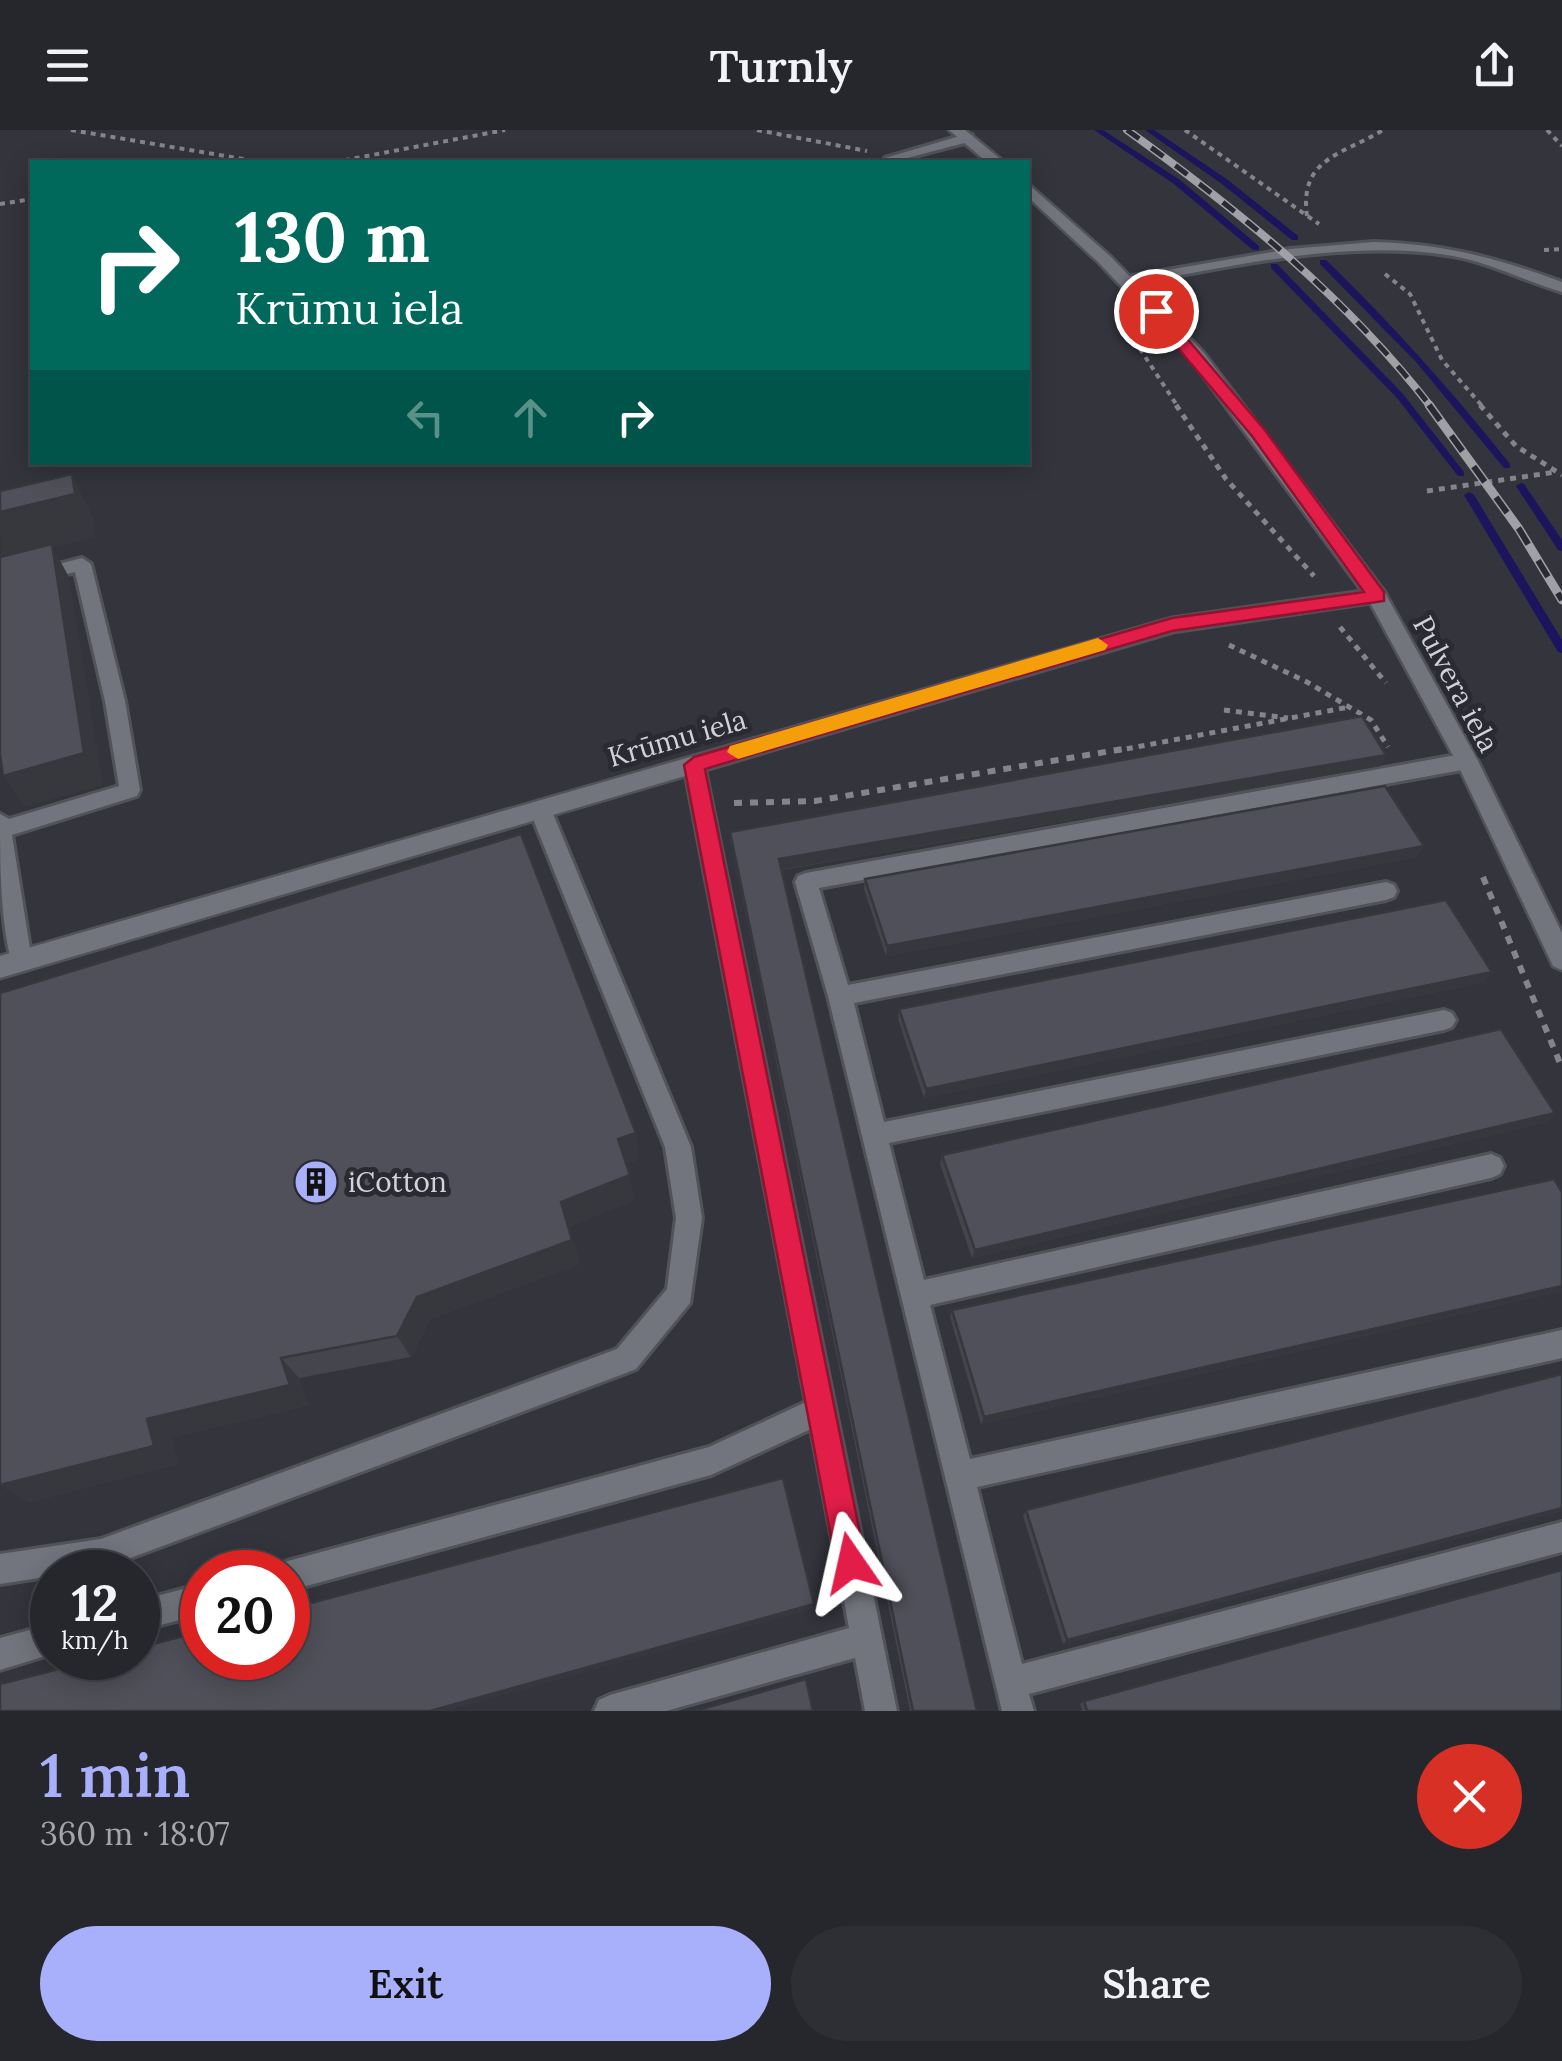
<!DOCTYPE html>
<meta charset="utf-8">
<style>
:root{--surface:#26272d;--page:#2e2f35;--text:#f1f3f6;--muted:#a4a5aa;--line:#424449;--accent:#a8b0fc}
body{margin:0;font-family:Lora,serif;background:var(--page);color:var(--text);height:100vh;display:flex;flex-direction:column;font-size:38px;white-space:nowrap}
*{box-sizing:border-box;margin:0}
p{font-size:32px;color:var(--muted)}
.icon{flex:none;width:55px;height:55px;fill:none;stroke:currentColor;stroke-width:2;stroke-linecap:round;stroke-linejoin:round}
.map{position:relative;height:1581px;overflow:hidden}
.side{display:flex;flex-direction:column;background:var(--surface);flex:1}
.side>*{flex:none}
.banner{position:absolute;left:30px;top:30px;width:1000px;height:305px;border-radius:0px;box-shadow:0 5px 25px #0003,0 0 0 2px var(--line);background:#00695c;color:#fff;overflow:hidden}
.speed{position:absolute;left:30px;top:1420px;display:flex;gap:20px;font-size:50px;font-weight:700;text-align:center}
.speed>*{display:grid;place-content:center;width:130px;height:130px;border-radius:50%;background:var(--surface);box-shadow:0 5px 25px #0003,0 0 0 2px var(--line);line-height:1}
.speed small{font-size:25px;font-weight:400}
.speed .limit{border:15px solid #d22;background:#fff;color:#111}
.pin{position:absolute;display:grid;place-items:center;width:85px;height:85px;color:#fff;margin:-42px;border:5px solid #fff;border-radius:50%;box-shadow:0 2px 10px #0007}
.me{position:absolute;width:110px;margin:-55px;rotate:349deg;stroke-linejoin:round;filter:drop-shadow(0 0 8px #0008)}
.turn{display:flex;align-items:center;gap:35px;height:210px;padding:0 40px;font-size:45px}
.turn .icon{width:130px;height:130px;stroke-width:2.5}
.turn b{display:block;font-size:70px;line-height:85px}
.lanes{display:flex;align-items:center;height:95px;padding:0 40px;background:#0003;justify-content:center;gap:50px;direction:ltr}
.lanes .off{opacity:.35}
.round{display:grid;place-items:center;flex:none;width:105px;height:105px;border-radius:52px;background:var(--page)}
.overview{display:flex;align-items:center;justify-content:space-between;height:170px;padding:0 40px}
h1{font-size:60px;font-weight:600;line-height:75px;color:var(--accent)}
.primary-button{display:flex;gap:20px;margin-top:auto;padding:20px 40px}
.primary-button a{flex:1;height:115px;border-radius:60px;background:var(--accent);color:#111;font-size:40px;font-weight:600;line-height:115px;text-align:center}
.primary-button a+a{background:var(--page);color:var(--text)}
header{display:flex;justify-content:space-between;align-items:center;height:130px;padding:0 40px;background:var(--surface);font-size:45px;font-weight:600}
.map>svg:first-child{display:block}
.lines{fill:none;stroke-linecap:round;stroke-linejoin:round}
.stream{fill:#1c145d;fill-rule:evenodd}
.service-casing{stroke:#525359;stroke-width:6}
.minor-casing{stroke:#525359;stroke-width:5}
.secondary-casing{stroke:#525359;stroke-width:5}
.path-far2{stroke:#84858c;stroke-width:4;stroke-dasharray:5 5;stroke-linecap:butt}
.path-far1{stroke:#84858c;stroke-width:5;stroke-dasharray:6 6;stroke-linecap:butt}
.path{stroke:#84858c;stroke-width:6;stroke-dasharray:8 8;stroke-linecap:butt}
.service{fill:#73757e;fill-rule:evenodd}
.minor{fill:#73757e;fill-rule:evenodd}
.secondary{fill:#73757e;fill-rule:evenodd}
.rail-far1-casing{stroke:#a0a1a7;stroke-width:8}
.rail-casing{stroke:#a0a1a7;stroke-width:9}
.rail-far1{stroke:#292a32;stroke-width:5;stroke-dasharray:15;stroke-linecap:butt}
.rail{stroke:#292a32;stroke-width:6;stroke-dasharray:19;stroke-linecap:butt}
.wall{fill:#44454d}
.shaded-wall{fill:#37383e}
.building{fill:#4f5059;stroke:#37383e;stroke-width:2.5}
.route{fill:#e11d48;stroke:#92132f;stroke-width:2.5}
.slow{fill:#f59e0b}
.labels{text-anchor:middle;stroke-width:10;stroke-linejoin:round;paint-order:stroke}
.street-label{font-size:28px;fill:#d2d3d8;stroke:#292a32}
.poi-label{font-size:28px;fill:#d2d3d8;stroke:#292a32;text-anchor:start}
</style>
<header><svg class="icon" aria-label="menu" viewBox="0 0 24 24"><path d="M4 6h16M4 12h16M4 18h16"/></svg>Turnly<svg class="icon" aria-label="share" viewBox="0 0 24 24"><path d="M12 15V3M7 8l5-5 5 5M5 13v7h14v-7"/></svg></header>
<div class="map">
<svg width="1562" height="1581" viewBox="0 0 1562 1581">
<rect width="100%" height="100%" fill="#33343c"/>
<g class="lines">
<g class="stream">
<polygon points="1094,0 1103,0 1180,50 1259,116 1259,120 1253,120 1174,54"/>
<polygon points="1145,0 1154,0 1228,50 1298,106 1298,110 1292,110 1222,54"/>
<path d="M 1320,130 L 1326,130 C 1392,194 1453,262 1510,334 L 1510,338 L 1504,338 L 1416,232 L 1320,134 Z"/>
<polygon points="1271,134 1277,134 1403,264 1464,342 1464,346 1458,346 1397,268 1271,138"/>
<polygon points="1521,353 1524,354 1562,410 1562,421 1558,420 1516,356"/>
<polygon points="1469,362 1474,365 1562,510 1562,523 1558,522 1464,365"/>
</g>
<defs>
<g id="service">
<polygon points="967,4 972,5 972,11 892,32 885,28"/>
<path d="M 1374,112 C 1444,114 1497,128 1562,152 L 1562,162 C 1525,151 1491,133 1453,126 C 1345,108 1232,137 1126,155 L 1119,151 L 1126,147 L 1290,119 Z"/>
<path d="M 82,428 L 91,434 L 125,571 L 140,660 L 137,666 L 12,705 L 32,831 L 29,838 L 13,838 C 0,792 0,733 0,684 L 9,689 L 119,656 L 105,571 L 75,442 L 0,461 L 0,449 Z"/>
<polygon points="1467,623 1477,631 1467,639 819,758 848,855 1386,752 1394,755 1397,761 1394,767 1386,770 854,873 884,992 1444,880 1452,883 1456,890 1452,897 1444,900 889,1013 924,1150 1491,1024 1500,1028 1504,1036 1500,1044 1491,1048 930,1175 970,1329 1562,1200 1562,1228 977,1357 1022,1534 1562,1392 1562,1422 1029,1564 1034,1581 1002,1581 828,866 795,752 798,746 806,743"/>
<polygon points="694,627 704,635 897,1581 865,1581 855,1528 666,1581 594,1581 599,1570 610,1565 849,1498 811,1299 711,1345 288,1461 288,1442 274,1442 277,1435 288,1431 709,1317 806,1272 684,635"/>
<polygon points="540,671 551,679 691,1017 702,1088 690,1173 636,1239 626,1243 101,1439 52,1442 52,1446 0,1454 0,1424 101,1409 617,1219 667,1159 676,1088 665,1017 529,679"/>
<polygon points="202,1454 202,1484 138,1501 138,1471"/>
<polygon points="52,1494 52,1524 0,1540 0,1508"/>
</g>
<polygon id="minor" points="1377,459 1384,461 1387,466 1384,471 1173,502 0,848 0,826 1172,488"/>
<g id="secondary">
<polygon points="949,0 965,0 1004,32 987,32"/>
<polygon points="1028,54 1111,127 1204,223 1384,461 1478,631 1562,803 1562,840 1553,836 1456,631 1368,469 1192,231 1099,133 1028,67"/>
</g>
</defs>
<use href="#service" class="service-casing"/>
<use href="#minor" class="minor-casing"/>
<use href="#secondary" class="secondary-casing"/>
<g class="path-far2">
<polyline points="71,0 261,32"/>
<polyline points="757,0 867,21"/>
<polyline points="1185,0 1319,94"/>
<polyline points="1547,0 1562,16"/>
<polyline points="335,32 505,0"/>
<polyline points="0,74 32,69"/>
<path d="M 1307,86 C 1299,28 1342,25 1383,0"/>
<polyline points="1544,120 1562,119"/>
<polyline points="1385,144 1410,164 1442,230 1483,277"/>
<polyline points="1129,202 1178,277"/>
</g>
<g class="path-far1">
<polyline points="1176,275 1226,349 1314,446"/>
<polyline points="1480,275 1516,316 1562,345"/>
<polyline points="1427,361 1556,342"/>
<polyline points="1340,497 1386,553"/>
<polyline points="1229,515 1307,552 1371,590 1388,617"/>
<polyline points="1224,580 1288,588"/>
<polyline points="1115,621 1349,577"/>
</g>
<g class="path">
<polyline points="734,673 815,671 1129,618"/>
<polyline points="1483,747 1562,938"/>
</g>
<use href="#service" class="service"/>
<use href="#minor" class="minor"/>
<use href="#secondary" class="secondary"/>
<defs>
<path id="rail-far1" d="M 1127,0 C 1238,80 1347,168 1431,277"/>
<polyline id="rail" points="1429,275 1519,399 1562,470"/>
</defs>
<use href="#rail-far1" class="rail-far1-casing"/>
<use href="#rail" class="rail-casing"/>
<use href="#rail-far1" class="rail-far1"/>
<use href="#rail" class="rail"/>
</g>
<g class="wall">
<polygon points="1381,636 782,740 977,1581 910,1581 731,713 730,702"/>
<polygon points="1424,716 1417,727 886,826 864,759 865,749"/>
<polygon points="1485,852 924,968 898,889 899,879"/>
<polygon points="0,863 640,1029 626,1034 635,1070 568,1097 580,1134 430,1189 411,1227 299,1248 308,1275 171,1308 178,1334 30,1372 0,1355"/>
<polygon points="1555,983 1546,992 972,1128 940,1034 942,1025"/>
<polygon points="1562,1062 1562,1161 981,1294 950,1187 952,1180"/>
<polygon points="1562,1244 1562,1381 1063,1514 1023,1386 1026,1380"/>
<polygon points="1084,1571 1562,1581 1082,1581 1080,1574"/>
</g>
<g class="shaded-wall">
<polygon points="72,344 93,387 96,407 53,418 69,447 103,655 24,677 3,646 0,382"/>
<polygon points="1386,625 1381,636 779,740 779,729"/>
<polygon points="1424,716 1417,727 886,826 887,816"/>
<polygon points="1492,842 1485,852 924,968 926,959"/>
<polygon points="1555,983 1546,992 972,1128 975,1120"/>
<polygon points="636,1003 640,1029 623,1035 618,1009"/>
<polygon points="630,1045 635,1070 568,1097 561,1072"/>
<polygon points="572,1110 580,1134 430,1189 411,1227 397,1206 417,1167"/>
<polygon points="1562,1156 1562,1161 981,1294 984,1287"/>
<polygon points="281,1228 299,1248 308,1275 171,1308 178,1334 30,1372 0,1355"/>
<polygon points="1562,1378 1562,1381 1063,1514 1067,1510"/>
<polygon points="814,1474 813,1479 446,1581 430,1581"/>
</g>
<g class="building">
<polygon points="72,344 75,364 0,382 0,361"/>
<polygon points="52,414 84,623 3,646 0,624 0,427"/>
<polygon points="1362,586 1386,625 779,729 977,1581 913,1581 730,702"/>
<polygon points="1385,656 1424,716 887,816 865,749"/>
<polygon points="521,704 636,1003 618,1009 630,1045 561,1072 572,1110 417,1167 397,1206 281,1228 290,1255 147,1289 154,1316 0,1355 0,863"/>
<polygon points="1446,770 1492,842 926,959 899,879"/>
<polygon points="1501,899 1555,983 975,1120 942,1025"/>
<polygon points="1554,1049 1562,1062 1562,1156 984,1287 952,1180"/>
<polygon points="1562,1244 1562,1378 1067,1510 1026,1380"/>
<polygon points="783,1348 814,1474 430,1581 0,1581 0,1554 102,1528 138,1528 138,1518 202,1501 202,1528 288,1528 288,1479"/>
<polygon points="1562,1440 1562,1581 1087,1581 1084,1571"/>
<polygon points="806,1549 813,1581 695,1581"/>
</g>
<polygon class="route" points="1150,178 1161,178 1264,299 1384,462 1384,471 1172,501 705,639 866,1433 862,1443 851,1448 840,1443 836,1433 684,635 694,627 1172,488 1364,462 1252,306 1150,185"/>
<polygon class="slow" points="1098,508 1108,515 1105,520 738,629 727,622 730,616"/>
<defs>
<symbol id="building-disc" viewBox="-11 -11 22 22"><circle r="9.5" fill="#a8b0fc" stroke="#292a32"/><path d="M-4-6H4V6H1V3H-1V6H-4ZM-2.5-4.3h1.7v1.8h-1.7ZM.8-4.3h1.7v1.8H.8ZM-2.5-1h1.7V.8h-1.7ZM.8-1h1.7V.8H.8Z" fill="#111"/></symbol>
</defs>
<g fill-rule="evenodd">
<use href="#building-disc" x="291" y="1027" width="50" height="50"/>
</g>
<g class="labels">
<g class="street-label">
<text transform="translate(1456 554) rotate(62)" y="10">Pulvera iela</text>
<text transform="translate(677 608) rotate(-16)" y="10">Krūmu iela</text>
</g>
<g class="poi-label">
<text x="348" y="1062">iCotton</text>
</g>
</g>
</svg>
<div class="speed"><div>12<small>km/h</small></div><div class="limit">20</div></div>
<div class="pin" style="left:1156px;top:181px;background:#d93025"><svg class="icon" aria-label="arrive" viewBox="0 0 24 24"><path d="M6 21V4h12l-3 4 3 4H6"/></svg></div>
<svg class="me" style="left:851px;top:1433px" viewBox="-20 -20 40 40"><path d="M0-17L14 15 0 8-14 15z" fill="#e11d48" stroke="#fff" stroke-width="4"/></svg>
<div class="banner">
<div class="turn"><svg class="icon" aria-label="right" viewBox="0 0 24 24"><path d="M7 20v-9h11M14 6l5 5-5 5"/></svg><div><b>130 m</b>Krūmu iela</div></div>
<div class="lanes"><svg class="icon off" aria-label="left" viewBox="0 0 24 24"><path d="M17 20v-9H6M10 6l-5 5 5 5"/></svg><svg class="icon off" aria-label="ahead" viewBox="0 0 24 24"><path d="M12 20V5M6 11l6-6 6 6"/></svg><svg class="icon" aria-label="right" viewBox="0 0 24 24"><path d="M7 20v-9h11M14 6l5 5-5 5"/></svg></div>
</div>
</div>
<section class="side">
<div class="overview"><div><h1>1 min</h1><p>360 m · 18:07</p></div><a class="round" style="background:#d93025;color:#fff"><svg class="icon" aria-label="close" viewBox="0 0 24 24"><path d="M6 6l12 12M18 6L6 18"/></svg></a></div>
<div class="primary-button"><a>Exit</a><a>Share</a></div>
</section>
